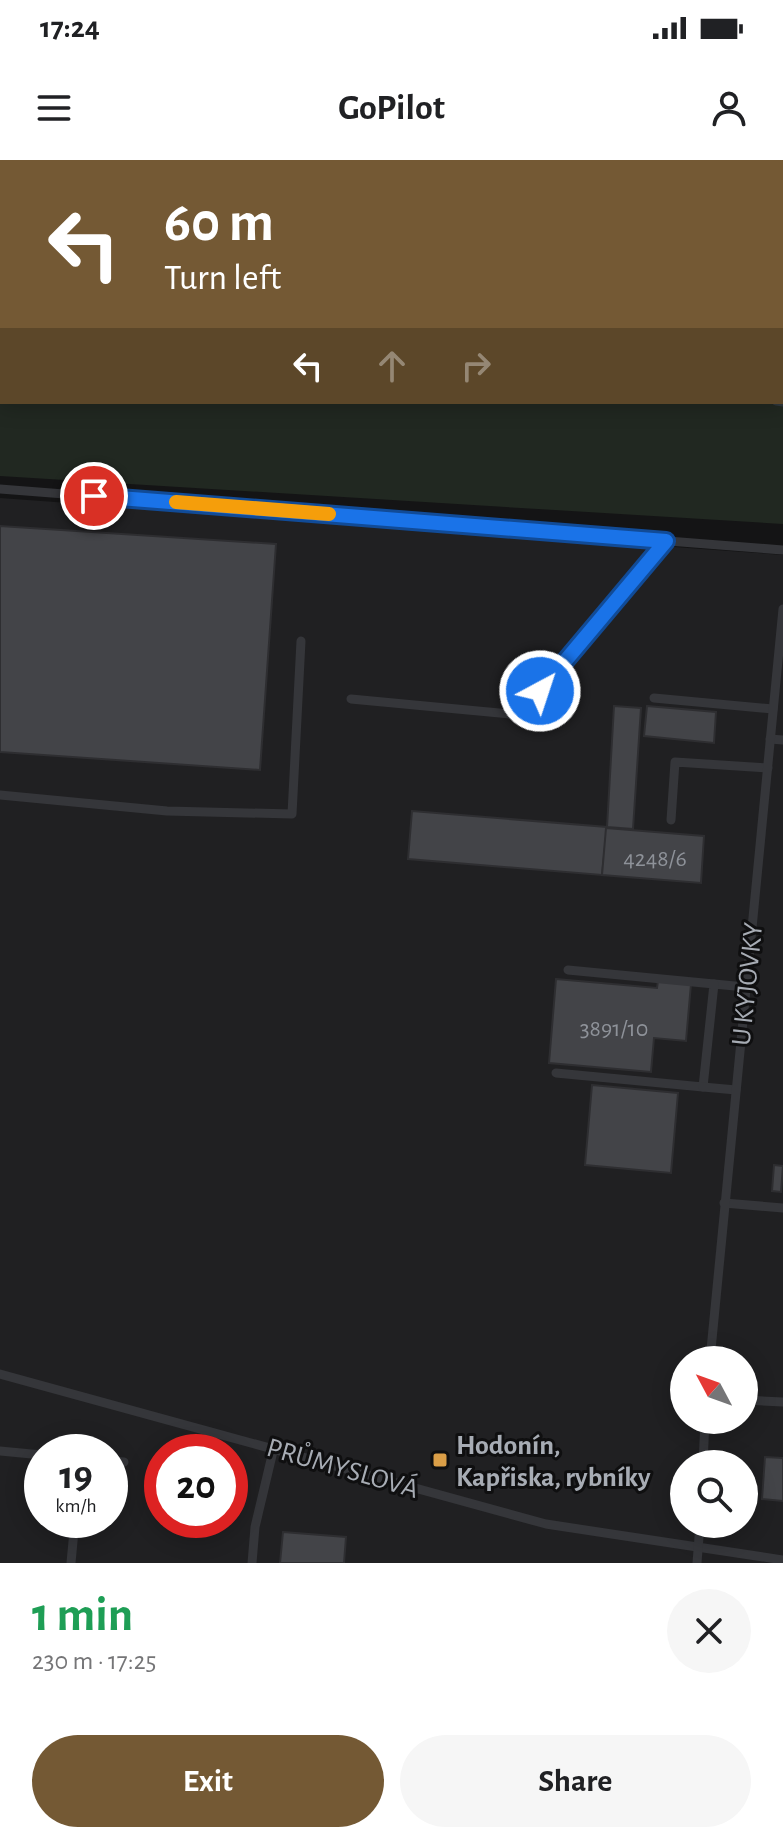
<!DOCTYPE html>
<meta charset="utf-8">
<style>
:root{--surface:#fff;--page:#f6f6f6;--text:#202124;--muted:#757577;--accent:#745934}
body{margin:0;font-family:"Alegreya Sans",sans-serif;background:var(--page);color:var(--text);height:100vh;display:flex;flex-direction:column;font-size:30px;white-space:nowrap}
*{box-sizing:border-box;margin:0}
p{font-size:26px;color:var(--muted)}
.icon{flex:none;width:44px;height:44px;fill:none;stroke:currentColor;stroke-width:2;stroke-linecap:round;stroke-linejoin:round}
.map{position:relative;height:1403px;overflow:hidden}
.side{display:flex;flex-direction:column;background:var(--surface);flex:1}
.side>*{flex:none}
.top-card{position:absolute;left:0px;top:0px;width:784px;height:244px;box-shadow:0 4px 20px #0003;background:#745934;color:#fff;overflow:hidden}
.needle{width:52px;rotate:311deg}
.fabs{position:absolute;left:670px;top:1186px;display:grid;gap:16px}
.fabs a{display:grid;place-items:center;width:88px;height:88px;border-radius:50%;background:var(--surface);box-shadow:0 4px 20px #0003;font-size:40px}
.speed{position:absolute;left:24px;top:1274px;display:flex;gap:16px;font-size:40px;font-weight:700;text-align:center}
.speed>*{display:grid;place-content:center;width:104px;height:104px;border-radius:50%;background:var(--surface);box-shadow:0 4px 20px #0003;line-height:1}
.speed small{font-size:20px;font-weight:400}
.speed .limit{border:12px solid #d22;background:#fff;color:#111}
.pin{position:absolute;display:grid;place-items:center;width:68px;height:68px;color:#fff;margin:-34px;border:4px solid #fff;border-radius:50%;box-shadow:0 2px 8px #0007}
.me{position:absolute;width:88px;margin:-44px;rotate:40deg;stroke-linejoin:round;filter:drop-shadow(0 0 6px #0008)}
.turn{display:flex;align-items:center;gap:28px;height:168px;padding:0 32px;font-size:36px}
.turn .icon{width:104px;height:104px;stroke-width:2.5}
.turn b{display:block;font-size:56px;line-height:68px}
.lanes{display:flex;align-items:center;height:76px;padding:0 32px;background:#0003;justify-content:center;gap:40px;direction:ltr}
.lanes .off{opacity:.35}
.round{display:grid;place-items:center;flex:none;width:84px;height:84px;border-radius:42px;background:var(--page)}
.headline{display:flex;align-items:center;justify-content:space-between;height:136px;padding:0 32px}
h1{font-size:48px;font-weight:700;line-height:60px;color:#1e9e55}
.button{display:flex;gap:16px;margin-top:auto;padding:16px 32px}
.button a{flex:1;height:92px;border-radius:48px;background:var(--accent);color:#fff;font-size:32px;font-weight:700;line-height:92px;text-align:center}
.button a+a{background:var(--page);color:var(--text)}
.status{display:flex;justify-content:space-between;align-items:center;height:56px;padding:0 40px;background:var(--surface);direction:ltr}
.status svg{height:22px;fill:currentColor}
header{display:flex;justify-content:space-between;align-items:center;height:104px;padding:0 32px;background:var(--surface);font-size:36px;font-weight:700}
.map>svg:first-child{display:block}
.built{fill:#202022;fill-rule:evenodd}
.green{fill:#212821;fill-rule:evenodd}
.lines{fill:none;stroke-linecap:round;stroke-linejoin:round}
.stream{stroke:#2f373c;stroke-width:7}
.building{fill:#434448;stroke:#2e2e31;stroke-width:2}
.service{stroke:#35363a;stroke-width:9}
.route-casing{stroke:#114b97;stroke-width:20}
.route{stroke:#1a73e8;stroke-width:14}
.slow{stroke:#f59e0b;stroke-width:14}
.poi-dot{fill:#da9e47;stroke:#0f0f10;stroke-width:3}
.labels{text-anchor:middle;stroke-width:6;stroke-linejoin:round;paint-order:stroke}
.number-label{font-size:24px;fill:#8e9299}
.street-label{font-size:28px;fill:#a7acb4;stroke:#0f0f10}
.poi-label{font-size:28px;font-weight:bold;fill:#a7acb4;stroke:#0f0f10;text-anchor:start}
</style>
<div class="status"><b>17:24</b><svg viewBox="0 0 49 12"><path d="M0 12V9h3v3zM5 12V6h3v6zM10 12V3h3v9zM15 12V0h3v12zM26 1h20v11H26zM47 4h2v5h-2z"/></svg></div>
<header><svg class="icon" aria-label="menu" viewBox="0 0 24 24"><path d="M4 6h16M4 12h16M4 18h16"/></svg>GoPilot<svg class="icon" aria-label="person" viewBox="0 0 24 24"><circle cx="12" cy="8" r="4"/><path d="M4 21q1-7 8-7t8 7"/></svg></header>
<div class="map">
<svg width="783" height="1403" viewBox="0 0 783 1403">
<rect width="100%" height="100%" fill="#141415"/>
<path class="built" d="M 0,338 L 783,395 L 783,1403 L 0,1403 ZM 684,1200 L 744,1200 L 744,1260 L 684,1260 ZM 42,1292 L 110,1292 L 110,1360 L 42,1360 ZM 162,1292 L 230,1292 L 230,1360 L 162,1360 ZM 684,1304 L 744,1304 L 744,1364 L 684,1364 Z"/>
<path class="green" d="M 0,0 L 783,0 L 783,364 L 0,316 ZM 2,2 L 782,2 L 782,242 L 2,242 Z"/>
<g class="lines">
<g class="stream">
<polyline points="322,0 324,2"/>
<polyline points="776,242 783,243"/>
</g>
</g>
<g class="building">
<polygon points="0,366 276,384 260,610 0,592"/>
<polygon points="614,546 641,548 633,669 607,667"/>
<polygon points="647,546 716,552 714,583 644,576"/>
<polygon points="412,651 607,667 602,715 408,699"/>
<polygon points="606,668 704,676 701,723 602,715"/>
<polygon points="556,819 657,828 658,821 691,824 686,881 654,878 651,912 549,903"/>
<polygon points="592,925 678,933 671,1013 585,1005"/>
<polygon points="774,1005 783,1006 781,1032 772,1031"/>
<polygon points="765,1297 783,1298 783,1341 762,1339"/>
<polygon points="283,1372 346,1377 344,1403 280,1403"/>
</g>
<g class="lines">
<g class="service">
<polyline points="0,329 783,390"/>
<polyline points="654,538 773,549"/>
<polyline points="351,539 520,555 666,381"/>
<polyline points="770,579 783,580"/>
<polyline points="0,635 167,651 292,654 301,481"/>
<polyline points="671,660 675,602 768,608"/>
<polyline points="714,824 745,827"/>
<polyline points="556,913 703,927 714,824 568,810"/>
<polyline points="703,927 736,930"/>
<polyline points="724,1043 783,1048"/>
<polyline points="710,1200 783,449"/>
<polyline points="0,1214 546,1364 783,1400"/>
<polyline points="744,1240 783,1242"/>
<polyline points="0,1291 42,1295"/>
<polyline points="110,1301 124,1302"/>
<polyline points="703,1304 705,1260"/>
<polyline points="71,1403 75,1360"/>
<polyline points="252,1403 255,1367 274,1287"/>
<polyline points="697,1403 700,1364"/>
</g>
</g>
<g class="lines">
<defs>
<polyline id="route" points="94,336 666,381 540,531"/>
</defs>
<use href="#route" class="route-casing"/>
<use href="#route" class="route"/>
<polyline class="slow" points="176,342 329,354"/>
</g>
<rect class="poi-dot" x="432" y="1292" width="16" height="16" rx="4"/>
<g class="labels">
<g class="number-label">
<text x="655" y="706">4248/6</text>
<text x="614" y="876">3891/10</text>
</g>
<g class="street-label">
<text transform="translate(746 824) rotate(-84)" y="10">U KYJOVKY</text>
<text transform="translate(343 1307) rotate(16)" y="10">PRŮMYSLOVÁ</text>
</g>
<g class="poi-label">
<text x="456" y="1294">Hodonín,<tspan x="456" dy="32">Kapřiska, rybníky</tspan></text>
</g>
</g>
</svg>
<div class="fabs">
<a><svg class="needle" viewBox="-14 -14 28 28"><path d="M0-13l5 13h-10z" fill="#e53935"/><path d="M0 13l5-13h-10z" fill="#757577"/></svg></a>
<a><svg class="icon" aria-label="search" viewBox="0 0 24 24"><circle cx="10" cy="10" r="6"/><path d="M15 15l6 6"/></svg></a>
</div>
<div class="speed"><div>19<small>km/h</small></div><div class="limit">20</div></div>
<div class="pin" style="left:94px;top:336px;background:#d93025"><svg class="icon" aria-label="arrive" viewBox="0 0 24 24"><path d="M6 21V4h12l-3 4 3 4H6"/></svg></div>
<svg class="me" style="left:540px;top:531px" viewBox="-20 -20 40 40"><circle r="17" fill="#1a73e8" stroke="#fff" stroke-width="3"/><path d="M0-11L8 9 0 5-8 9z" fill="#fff"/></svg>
<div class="top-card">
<div class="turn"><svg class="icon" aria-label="left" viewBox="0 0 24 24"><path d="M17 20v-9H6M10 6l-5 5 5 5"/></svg><div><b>60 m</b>Turn left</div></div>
<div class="lanes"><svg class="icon" aria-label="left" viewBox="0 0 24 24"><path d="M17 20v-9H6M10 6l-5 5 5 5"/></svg><svg class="icon off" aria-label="ahead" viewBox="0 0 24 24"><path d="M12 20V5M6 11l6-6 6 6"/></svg><svg class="icon off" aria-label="right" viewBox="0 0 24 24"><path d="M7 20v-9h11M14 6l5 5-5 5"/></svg></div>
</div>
</div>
<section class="side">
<div class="headline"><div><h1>1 min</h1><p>230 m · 17:25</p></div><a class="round"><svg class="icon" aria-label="close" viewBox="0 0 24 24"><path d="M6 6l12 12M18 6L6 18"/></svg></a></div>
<div class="button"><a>Exit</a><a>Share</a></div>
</section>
